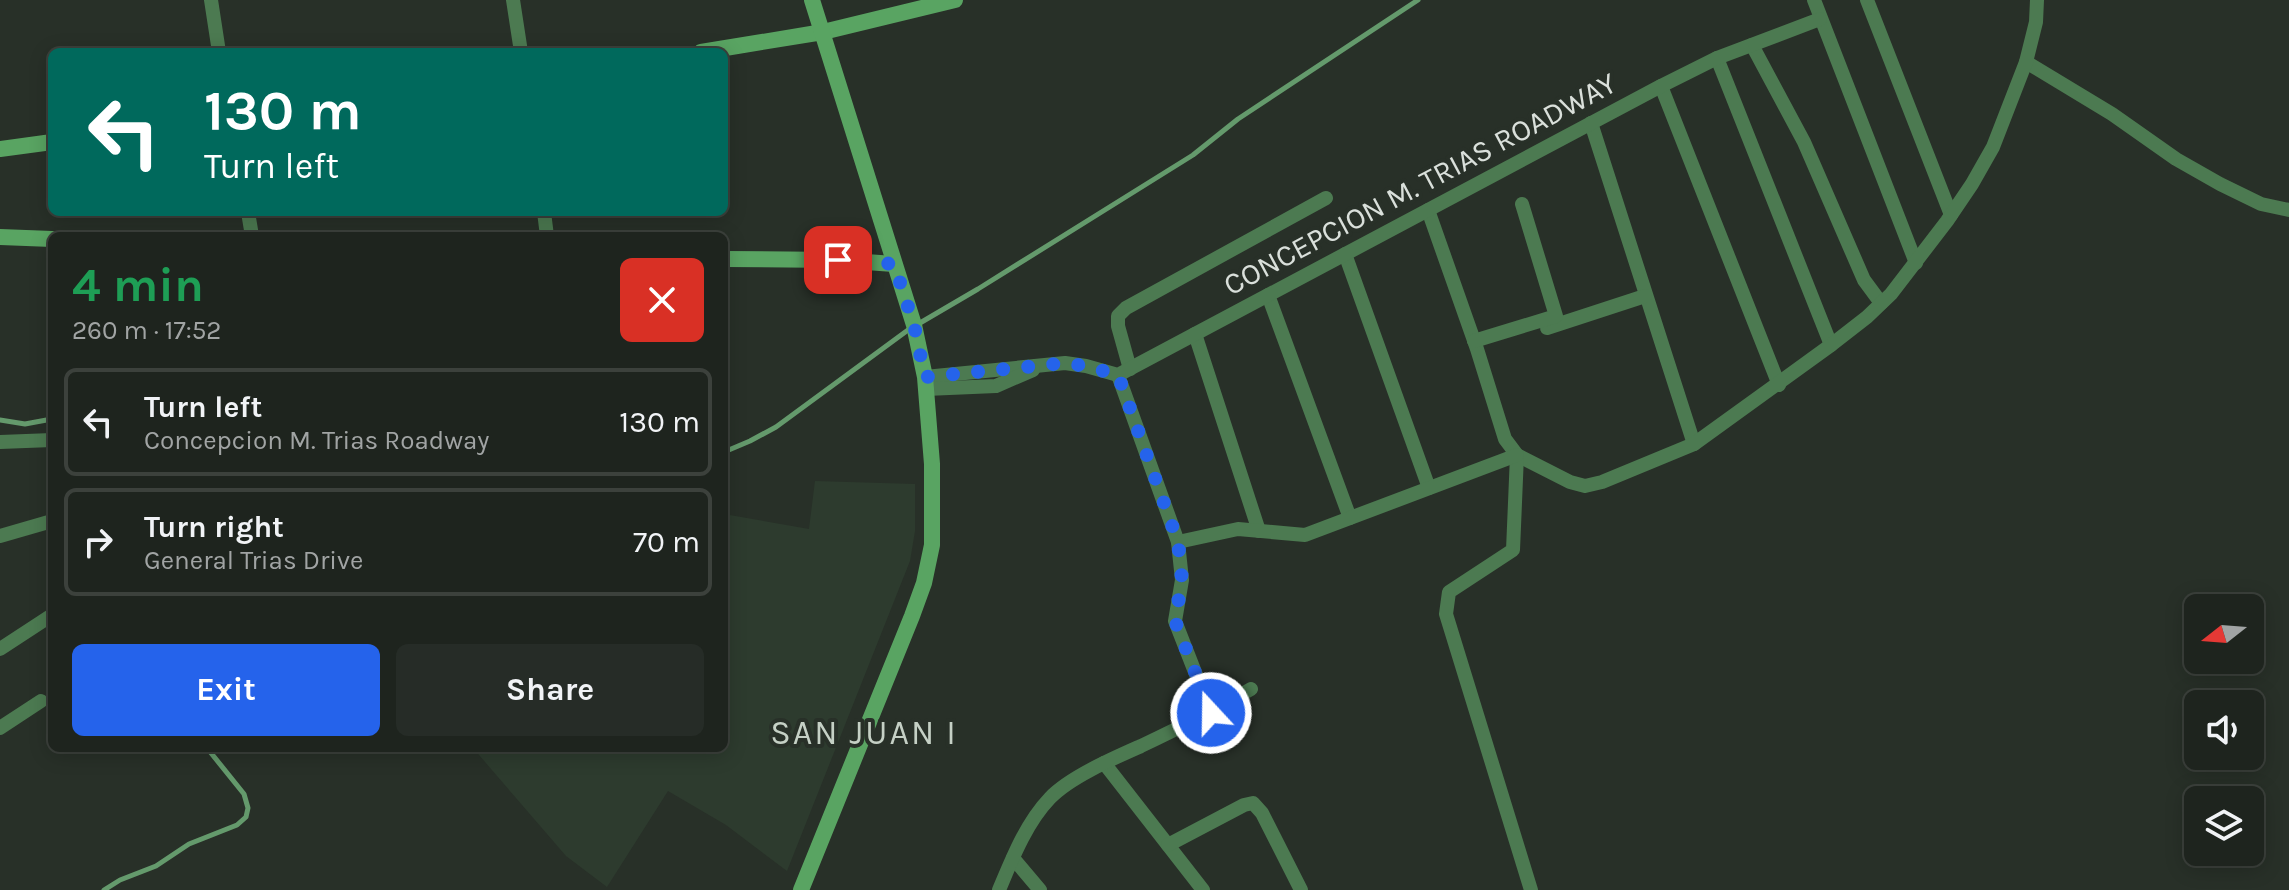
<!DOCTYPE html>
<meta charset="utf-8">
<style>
:root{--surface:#1e241e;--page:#262c27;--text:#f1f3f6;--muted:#a1a4a4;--line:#3c413c;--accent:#2563eb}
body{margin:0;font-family:Karla,sans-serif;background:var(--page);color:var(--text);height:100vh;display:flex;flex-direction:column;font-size:30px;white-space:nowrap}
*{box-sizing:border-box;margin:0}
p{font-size:26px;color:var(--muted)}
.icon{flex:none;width:44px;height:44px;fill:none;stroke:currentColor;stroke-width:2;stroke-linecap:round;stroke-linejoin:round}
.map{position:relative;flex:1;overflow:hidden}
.details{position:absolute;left:48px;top:232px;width:680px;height:520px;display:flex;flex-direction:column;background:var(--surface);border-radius:12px;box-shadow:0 4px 20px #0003,0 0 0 2px var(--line)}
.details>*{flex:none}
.top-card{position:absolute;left:48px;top:48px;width:680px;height:168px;border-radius:12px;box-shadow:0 4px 20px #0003,0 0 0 2px var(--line);background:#00695c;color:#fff;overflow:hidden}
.needle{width:52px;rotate:253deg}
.controls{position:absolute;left:2184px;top:594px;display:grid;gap:16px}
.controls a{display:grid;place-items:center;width:80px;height:80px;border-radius:12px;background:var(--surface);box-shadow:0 4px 20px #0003,0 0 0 2px var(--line);font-size:40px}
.pin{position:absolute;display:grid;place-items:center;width:68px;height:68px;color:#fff;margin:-34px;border-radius:16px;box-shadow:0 4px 12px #0006}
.me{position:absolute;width:88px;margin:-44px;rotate:339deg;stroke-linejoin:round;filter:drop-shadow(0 0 6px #0008)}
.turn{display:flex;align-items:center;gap:28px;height:168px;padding:0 24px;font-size:36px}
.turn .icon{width:104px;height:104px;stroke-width:2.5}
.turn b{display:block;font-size:56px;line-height:68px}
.round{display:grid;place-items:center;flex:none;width:84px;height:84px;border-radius:12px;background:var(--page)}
.summary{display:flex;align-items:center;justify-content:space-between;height:136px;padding:0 24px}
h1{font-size:48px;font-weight:700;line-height:60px;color:#1e9e55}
.cta{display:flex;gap:16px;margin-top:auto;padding:16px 24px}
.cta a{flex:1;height:92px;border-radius:12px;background:var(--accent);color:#fff;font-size:32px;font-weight:700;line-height:92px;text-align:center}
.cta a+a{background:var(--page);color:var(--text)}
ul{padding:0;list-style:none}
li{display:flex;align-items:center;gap:24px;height:108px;margin:0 16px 12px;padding:0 8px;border:4px solid var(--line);border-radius:12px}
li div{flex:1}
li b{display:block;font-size:30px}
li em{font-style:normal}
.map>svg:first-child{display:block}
.built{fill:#2d3b2e}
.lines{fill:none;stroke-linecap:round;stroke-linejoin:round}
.stream{stroke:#649a6c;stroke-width:5}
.minor{stroke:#4c7a51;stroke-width:14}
.secondary{stroke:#59a462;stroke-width:16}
.route{stroke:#2563eb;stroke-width:14;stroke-dasharray:0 25.2}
.labels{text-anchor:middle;stroke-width:8;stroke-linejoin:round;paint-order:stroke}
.street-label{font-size:30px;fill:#dae0db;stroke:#283028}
.quarter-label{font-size:34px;letter-spacing:2px;fill:#c5d0c5;stroke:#283028}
</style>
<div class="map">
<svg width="2289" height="890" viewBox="0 0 2289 890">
<rect width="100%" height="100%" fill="#283028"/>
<polygon class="built" points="815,481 915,484 915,531 910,561 787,871 726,825 668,791 607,887 566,856 473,748 724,748 724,514 809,529"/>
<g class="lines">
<g class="stream">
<polyline points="0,420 25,424 52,419"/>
<polyline points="724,452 750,441 776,427 908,330 978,289 1193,155 1238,119 1418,0"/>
<polyline points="104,890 120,880 156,866 189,844 237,825 246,817 248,808 244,794 207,748"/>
</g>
<g class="minor">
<polyline points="211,0 219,52"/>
<polyline points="513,0 521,52"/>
<polyline points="1814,0 1916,263"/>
<polyline points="1867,0 1951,215"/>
<polyline points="1752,45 1804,142 1864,280 1881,303"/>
<polyline points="1717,58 1831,345"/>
<polyline points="2026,62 2112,114 2176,159 2220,184 2261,204 2289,210"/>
<polyline points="1661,86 1779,385"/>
<polyline points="1591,123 1694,444"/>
<polyline points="1428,210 1477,349 1505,439 1517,455 1570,482 1585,486 1602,482 1694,444 1831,345 1867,317 1891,294 1947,221 1972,184 1993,147 2026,62 2036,22 2037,0"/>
<polyline points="248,212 252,236"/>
<polyline points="544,212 547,236"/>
<polyline points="1345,254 1429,488"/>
<polyline points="1268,295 1350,518"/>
<polyline points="1547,328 1645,296"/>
<polyline points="1195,334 1259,531"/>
<polyline points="1474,341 1556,316 1522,204"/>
<polyline points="1130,369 1118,326 1118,316 1126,308 1326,198"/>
<polyline points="1118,375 1178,542 1182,580 1175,621 1211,713"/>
<polyline points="925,377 1065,363 1086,366 1118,375 1661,86 1717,58 1820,19"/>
<polyline points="926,389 996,386 1033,370"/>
<polyline points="0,442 52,440"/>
<polyline points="1517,455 1513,550 1449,592 1446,614 1531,890"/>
<polyline points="0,536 52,521"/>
<polyline points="1178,542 1238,529 1305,535 1517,455"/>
<polyline points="0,649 52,615"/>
<polyline points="0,728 41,701"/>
<polyline points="1104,763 1203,890"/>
<polyline points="1168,845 1244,805 1253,803 1262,813 1301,890"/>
<polyline points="1013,858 1040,890"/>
<path d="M 999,890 C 1012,859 1026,823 1050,798 C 1070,777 1114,758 1141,746 C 1179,728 1215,710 1251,689"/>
</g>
<g class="secondary">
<polyline points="701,52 823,32 955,0"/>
<polyline points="0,149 52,142"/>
<polyline points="0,237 52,239"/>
<polyline points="724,259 838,260 894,264"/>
<polyline points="801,890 912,616 924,583 932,545 932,464 925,377 914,325 812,0"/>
</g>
</g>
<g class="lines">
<polyline class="route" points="838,260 894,264 914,325 925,377 1065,363 1086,366 1118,375 1178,542 1182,580 1175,621 1211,713"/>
</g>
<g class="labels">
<g class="street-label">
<text transform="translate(1420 184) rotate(-28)" y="10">CONCEPCION M. TRIAS ROADWAY</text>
</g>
<g class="quarter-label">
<text x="864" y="744">SAN JUAN I</text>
</g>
</g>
</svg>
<div class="controls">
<a><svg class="needle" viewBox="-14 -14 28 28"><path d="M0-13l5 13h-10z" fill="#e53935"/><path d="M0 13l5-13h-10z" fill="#a1a4a4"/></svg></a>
<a><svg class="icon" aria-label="sound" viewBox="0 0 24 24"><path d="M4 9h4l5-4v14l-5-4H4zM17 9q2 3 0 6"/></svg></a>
<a><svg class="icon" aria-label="layers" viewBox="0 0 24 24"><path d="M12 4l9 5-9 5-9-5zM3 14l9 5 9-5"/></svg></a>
</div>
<div class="pin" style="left:838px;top:260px;background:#d93025"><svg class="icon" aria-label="arrive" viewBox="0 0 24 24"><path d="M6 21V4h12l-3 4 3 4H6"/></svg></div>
<svg class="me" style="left:1211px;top:713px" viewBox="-20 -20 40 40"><circle r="17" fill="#2563eb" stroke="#fff" stroke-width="3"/><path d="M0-11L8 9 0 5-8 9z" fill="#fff"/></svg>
<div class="top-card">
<div class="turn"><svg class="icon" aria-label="left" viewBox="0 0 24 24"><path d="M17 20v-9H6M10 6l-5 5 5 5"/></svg><div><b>130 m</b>Turn left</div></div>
</div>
<section class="details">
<div class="summary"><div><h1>4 min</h1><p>260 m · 17:52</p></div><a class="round" style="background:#d93025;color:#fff"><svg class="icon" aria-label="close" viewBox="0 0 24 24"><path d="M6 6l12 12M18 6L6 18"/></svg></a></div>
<ul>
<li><svg class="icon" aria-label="left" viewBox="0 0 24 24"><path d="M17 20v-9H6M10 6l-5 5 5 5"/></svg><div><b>Turn left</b><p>Concepcion M. Trias Roadway</p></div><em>130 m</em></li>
<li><svg class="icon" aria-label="right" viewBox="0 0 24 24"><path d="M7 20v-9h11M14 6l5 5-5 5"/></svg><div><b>Turn right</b><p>General Trias Drive</p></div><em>70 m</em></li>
</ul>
<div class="cta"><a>Exit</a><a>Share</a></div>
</section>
</div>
